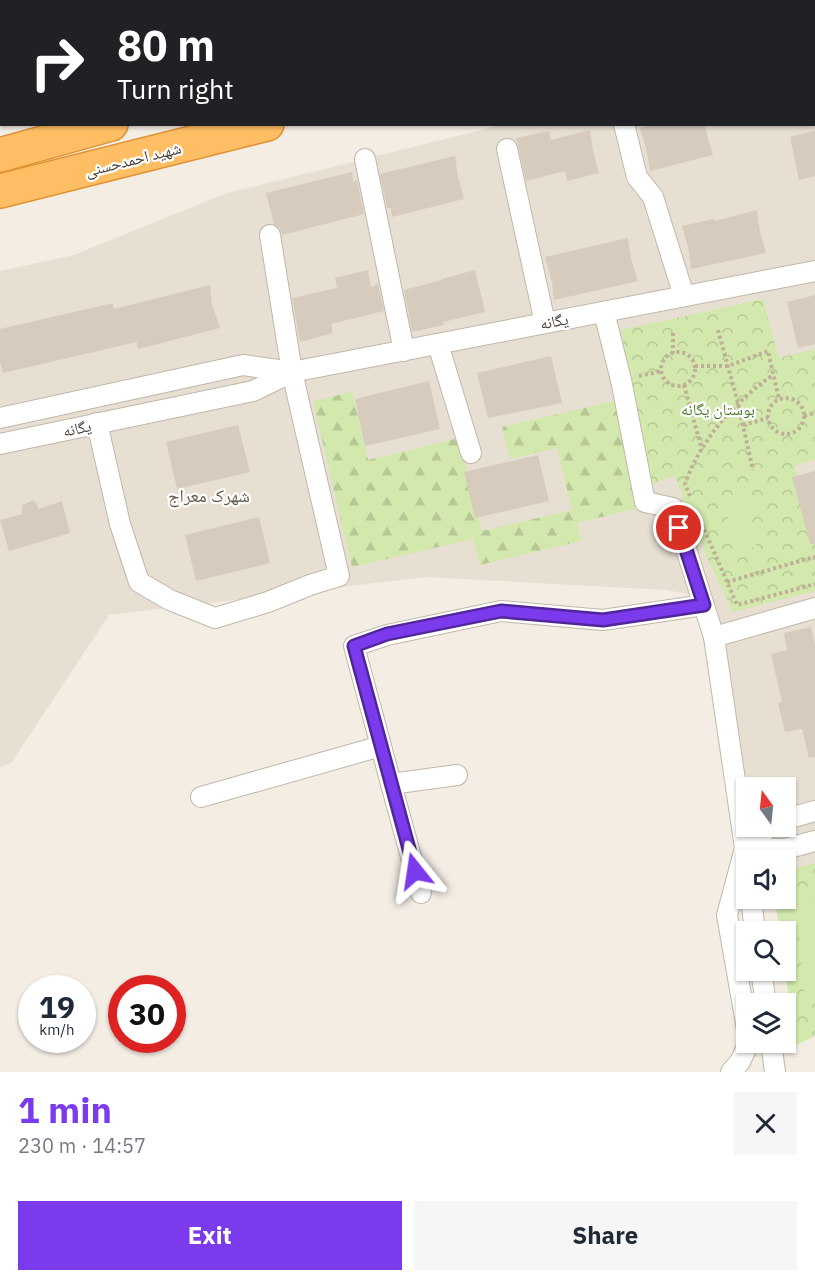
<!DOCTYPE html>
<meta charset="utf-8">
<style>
:root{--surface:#fff;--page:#f6f6f7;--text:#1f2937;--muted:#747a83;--accent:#7c3aed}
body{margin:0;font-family:"IBM Plex Sans","Noto Naskh Arabic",sans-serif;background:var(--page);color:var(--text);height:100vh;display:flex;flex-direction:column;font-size:22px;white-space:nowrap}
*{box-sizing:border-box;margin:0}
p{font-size:20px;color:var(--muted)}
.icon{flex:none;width:33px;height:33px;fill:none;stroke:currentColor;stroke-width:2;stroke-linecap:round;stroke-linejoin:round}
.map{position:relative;height:1072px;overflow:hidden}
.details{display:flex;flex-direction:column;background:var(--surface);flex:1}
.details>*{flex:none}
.top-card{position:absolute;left:0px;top:0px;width:816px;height:126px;box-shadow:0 2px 4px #0004;background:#202124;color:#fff;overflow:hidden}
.needle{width:39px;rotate:345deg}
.buttons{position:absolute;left:736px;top:777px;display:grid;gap:12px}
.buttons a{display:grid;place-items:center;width:60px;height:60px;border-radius:0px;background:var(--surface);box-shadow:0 2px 4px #0004;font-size:30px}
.speed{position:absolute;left:18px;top:975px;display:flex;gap:12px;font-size:30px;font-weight:700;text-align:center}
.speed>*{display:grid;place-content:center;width:78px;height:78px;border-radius:50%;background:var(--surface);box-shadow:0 2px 4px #0004;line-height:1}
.speed small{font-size:15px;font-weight:400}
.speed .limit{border:9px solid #d22;background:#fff;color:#111}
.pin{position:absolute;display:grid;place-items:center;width:51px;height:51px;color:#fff;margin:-26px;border:3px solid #fff;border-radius:50%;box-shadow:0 2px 6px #0007}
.me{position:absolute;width:66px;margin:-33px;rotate:345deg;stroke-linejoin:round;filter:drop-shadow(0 0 4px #0008)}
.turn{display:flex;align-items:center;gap:21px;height:126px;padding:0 18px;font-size:27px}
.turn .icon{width:78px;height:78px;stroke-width:2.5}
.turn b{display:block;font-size:42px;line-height:51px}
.round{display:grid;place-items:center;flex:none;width:63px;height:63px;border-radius:0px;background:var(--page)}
.head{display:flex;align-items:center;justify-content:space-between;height:102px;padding:0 18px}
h1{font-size:36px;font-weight:800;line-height:45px;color:var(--accent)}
.action{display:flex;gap:12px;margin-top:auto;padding:12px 18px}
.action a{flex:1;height:69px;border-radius:0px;background:var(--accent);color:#fff;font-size:24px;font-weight:800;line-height:69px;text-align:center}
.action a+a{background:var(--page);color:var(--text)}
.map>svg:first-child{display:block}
.residential{fill:#e7dfd2;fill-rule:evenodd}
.grass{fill:url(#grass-tufts)}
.forest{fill:url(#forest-firs)}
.park{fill:url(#park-crowns)}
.pitch{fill:#d2e8ac}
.building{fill:#d7cbbd}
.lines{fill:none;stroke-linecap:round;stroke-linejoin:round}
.street-casing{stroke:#c1b7aa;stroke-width:22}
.primary-casing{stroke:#e6b25f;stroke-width:34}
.highway-casing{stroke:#e09131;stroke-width:36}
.path{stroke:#c0af98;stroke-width:4;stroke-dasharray:3 3;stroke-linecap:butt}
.street{stroke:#fff;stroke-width:20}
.primary{stroke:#ffd691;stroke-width:32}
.highway{stroke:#ffbe63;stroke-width:33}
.route-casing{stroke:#51269a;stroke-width:15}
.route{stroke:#7c3aed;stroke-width:10}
.labels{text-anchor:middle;stroke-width:4.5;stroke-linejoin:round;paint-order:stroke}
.street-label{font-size:16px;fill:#453d34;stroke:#fff}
.park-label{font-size:16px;fill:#4c7826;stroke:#fff}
.neighbourhood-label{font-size:18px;fill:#685a4b;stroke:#fff}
</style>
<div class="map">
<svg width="815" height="1072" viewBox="0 0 815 1072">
<defs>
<pattern id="grass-tufts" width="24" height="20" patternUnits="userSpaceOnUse" patternTransform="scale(1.5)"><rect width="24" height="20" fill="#d2e8ac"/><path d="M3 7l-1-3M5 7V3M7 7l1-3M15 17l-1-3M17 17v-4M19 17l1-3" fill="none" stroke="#b6c895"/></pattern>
<pattern id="forest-firs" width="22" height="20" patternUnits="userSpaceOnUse" patternTransform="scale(1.5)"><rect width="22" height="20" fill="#d2e8ac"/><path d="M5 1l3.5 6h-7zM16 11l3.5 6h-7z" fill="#b6c895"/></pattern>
<pattern id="park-crowns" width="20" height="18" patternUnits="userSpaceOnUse" patternTransform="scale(1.5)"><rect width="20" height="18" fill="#d2e8ac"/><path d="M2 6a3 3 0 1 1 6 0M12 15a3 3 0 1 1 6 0" fill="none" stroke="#b6c895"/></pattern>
</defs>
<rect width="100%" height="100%" fill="#f3ede4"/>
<path class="residential" d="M 815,83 L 815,882 L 786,896 L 786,860 L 747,860 L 747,881 L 695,596 L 667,590 L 426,577 L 109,615 L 11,763 L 0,767 L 0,271 L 74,255 L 224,194 L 501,125 L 814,124 ZM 747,788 L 786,788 L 786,826 L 747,826 Z"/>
<polygon class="grass" points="659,0 815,0 815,5 814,2 654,1"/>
<polygon class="forest" points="352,392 368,460 459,438 482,531 572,510 557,448 510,459 502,427 614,401 639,508 577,523 581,541 480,565 473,539 352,567 313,401"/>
<g class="park">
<polygon points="763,299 779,358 815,349 815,459 794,466 815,533 815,591 733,612 709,562 675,476 651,484 621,330"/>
<polygon points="815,863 815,1036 796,1045 785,971 786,932 780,931 775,899 786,898 786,870"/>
</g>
<g class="pitch">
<polygon points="748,498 756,547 733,551 725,501"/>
<polygon points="815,896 815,1002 806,1004 795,904"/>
</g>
<g class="building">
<polygon points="657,124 704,124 713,155 650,171 647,152 640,128"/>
<polygon points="590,130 593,151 599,173 567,181 565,171 526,181 516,138 549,131 551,140"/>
<polygon points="815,131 815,176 799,180 790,137"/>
<polygon points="455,156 458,177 464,199 392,217 391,208 387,208 380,174"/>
<polygon points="352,172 353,181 357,180 364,214 282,235 280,228 274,224 266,193"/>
<polygon points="757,210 760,232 766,253 691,269 689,251 682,226 714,219 715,221"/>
<polygon points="628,238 631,259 638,281 554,300 552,282 545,257"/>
<polygon points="368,270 371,287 378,284 384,311 331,324 333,333 300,342 292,298 337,288 335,278"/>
<polygon points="475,270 485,312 443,322 444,325 412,332 404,290 442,280 442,279"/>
<polygon points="210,285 212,305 220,328 138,349 137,342 3,373 0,362 0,329 113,303 114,309"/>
<polygon points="815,295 815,344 798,348 787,302"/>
<polygon points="551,356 562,403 488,418 477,373"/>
<polygon points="429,381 440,429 365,446 355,399"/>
<polygon points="238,425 250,472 177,489 166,442"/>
<polygon points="538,455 549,501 475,518 464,472"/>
<polygon points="815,471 815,544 810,544 792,477"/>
<polygon points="34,500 39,509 62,501 70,533 9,551 0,520 22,514 22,505"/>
<polygon points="259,517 270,563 196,581 185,535"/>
<polygon points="811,627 815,645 815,757 809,758 802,729 785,732 778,703 782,702 771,654 787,650 784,633"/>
</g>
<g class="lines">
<defs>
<g id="street">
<polyline points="624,124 637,177 653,197 684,296"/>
<polyline points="507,149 545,323"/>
<polyline points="365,159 404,351"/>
<polyline points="604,312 621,380 645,502 673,508 714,637 745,848"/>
<polyline points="438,344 471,453"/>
<polyline points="0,418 243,365 292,372"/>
<polyline points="97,423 120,524 139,582 170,600 215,618 268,602 310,585 339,576 292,372 270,235"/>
<polyline points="0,444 253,391 292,372 815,271"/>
<polyline points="714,637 815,608"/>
<polyline points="381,746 354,646 387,635 501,611 603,620 704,605"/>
<polyline points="201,797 381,746 391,784"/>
<polyline points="786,819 815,811"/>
<polyline points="770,826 745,848 785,849 815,841"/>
<polyline points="747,864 745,848 727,915 747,1029"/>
<polyline points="421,893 391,784 457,775"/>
<polyline points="751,898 755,932"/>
<polyline points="761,970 766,1004"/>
<polyline points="771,1042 775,1072"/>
<polyline points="731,1072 740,1062 749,1042"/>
</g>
<g id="primary">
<polyline points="78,2 83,0"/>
<polyline points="0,23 2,23"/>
</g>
<g id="highway">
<polyline points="331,2 337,0"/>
<polyline points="562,2 568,0"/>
<polyline points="814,35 815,35"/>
<polyline points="0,88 2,87"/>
<polyline points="0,155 111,124"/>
<polyline points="0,191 267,124"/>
</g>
</defs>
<use href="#street" class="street-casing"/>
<use href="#primary" class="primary-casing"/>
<use href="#highway" class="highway-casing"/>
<g class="path">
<polyline points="718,330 738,403 753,470"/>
<polyline points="673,333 673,353"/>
<circle cx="678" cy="369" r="17"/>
<polyline points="695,366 728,366 768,351 779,399"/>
<polyline points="639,376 661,371"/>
<polyline points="684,385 702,450"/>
<circle cx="786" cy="416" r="18"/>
<polyline points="804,416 815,413"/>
<polyline points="743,425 768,418"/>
<path d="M 690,496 L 685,484 C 701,439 734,402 773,375"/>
<polyline points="697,513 737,605 815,584"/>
<polyline points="727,582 814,557 815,559"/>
</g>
<use href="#street" class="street"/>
<use href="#primary" class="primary"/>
<use href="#highway" class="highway"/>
</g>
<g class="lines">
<defs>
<polyline id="route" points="415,871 354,646 387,634 501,611 603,620 704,605 679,528"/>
</defs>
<use href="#route" class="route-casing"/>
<use href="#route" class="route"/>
</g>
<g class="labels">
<g class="street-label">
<text transform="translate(133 159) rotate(-14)" y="6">شهید احمدحسنی</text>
<text transform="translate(554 321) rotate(-11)" y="6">یگانه</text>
<text transform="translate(77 428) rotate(-12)" y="6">یگانه</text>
</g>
<g class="park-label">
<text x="718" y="415">بوستان یگانه</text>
</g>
<g class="neighbourhood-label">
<text x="209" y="502">شهرک معراج</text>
</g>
</g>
</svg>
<div class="buttons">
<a><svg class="needle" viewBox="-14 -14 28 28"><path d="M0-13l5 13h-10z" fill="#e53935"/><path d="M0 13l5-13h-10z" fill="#747a83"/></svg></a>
<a><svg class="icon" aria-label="sound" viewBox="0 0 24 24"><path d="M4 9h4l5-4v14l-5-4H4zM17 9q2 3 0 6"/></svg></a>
<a><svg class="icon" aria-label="search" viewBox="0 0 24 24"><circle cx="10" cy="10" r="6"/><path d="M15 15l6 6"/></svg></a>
<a><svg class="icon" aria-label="layers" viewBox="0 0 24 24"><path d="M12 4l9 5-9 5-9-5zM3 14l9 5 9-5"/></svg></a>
</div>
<div class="speed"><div>19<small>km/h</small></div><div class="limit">30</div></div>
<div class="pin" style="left:679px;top:528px;background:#d93025"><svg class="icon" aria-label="arrive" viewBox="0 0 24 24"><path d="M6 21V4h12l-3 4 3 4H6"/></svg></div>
<svg class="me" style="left:415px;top:871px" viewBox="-20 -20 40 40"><path d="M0-17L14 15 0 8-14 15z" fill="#7c3aed" stroke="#fff" stroke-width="4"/></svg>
<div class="top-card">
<div class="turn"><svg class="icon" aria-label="right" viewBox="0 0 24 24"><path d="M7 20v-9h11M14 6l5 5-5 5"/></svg><div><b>80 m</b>Turn right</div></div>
</div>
</div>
<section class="details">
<div class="head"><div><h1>1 min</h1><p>230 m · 14:57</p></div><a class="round"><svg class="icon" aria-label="close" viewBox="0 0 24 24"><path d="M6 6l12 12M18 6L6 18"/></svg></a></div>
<div class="action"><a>Exit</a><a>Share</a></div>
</section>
